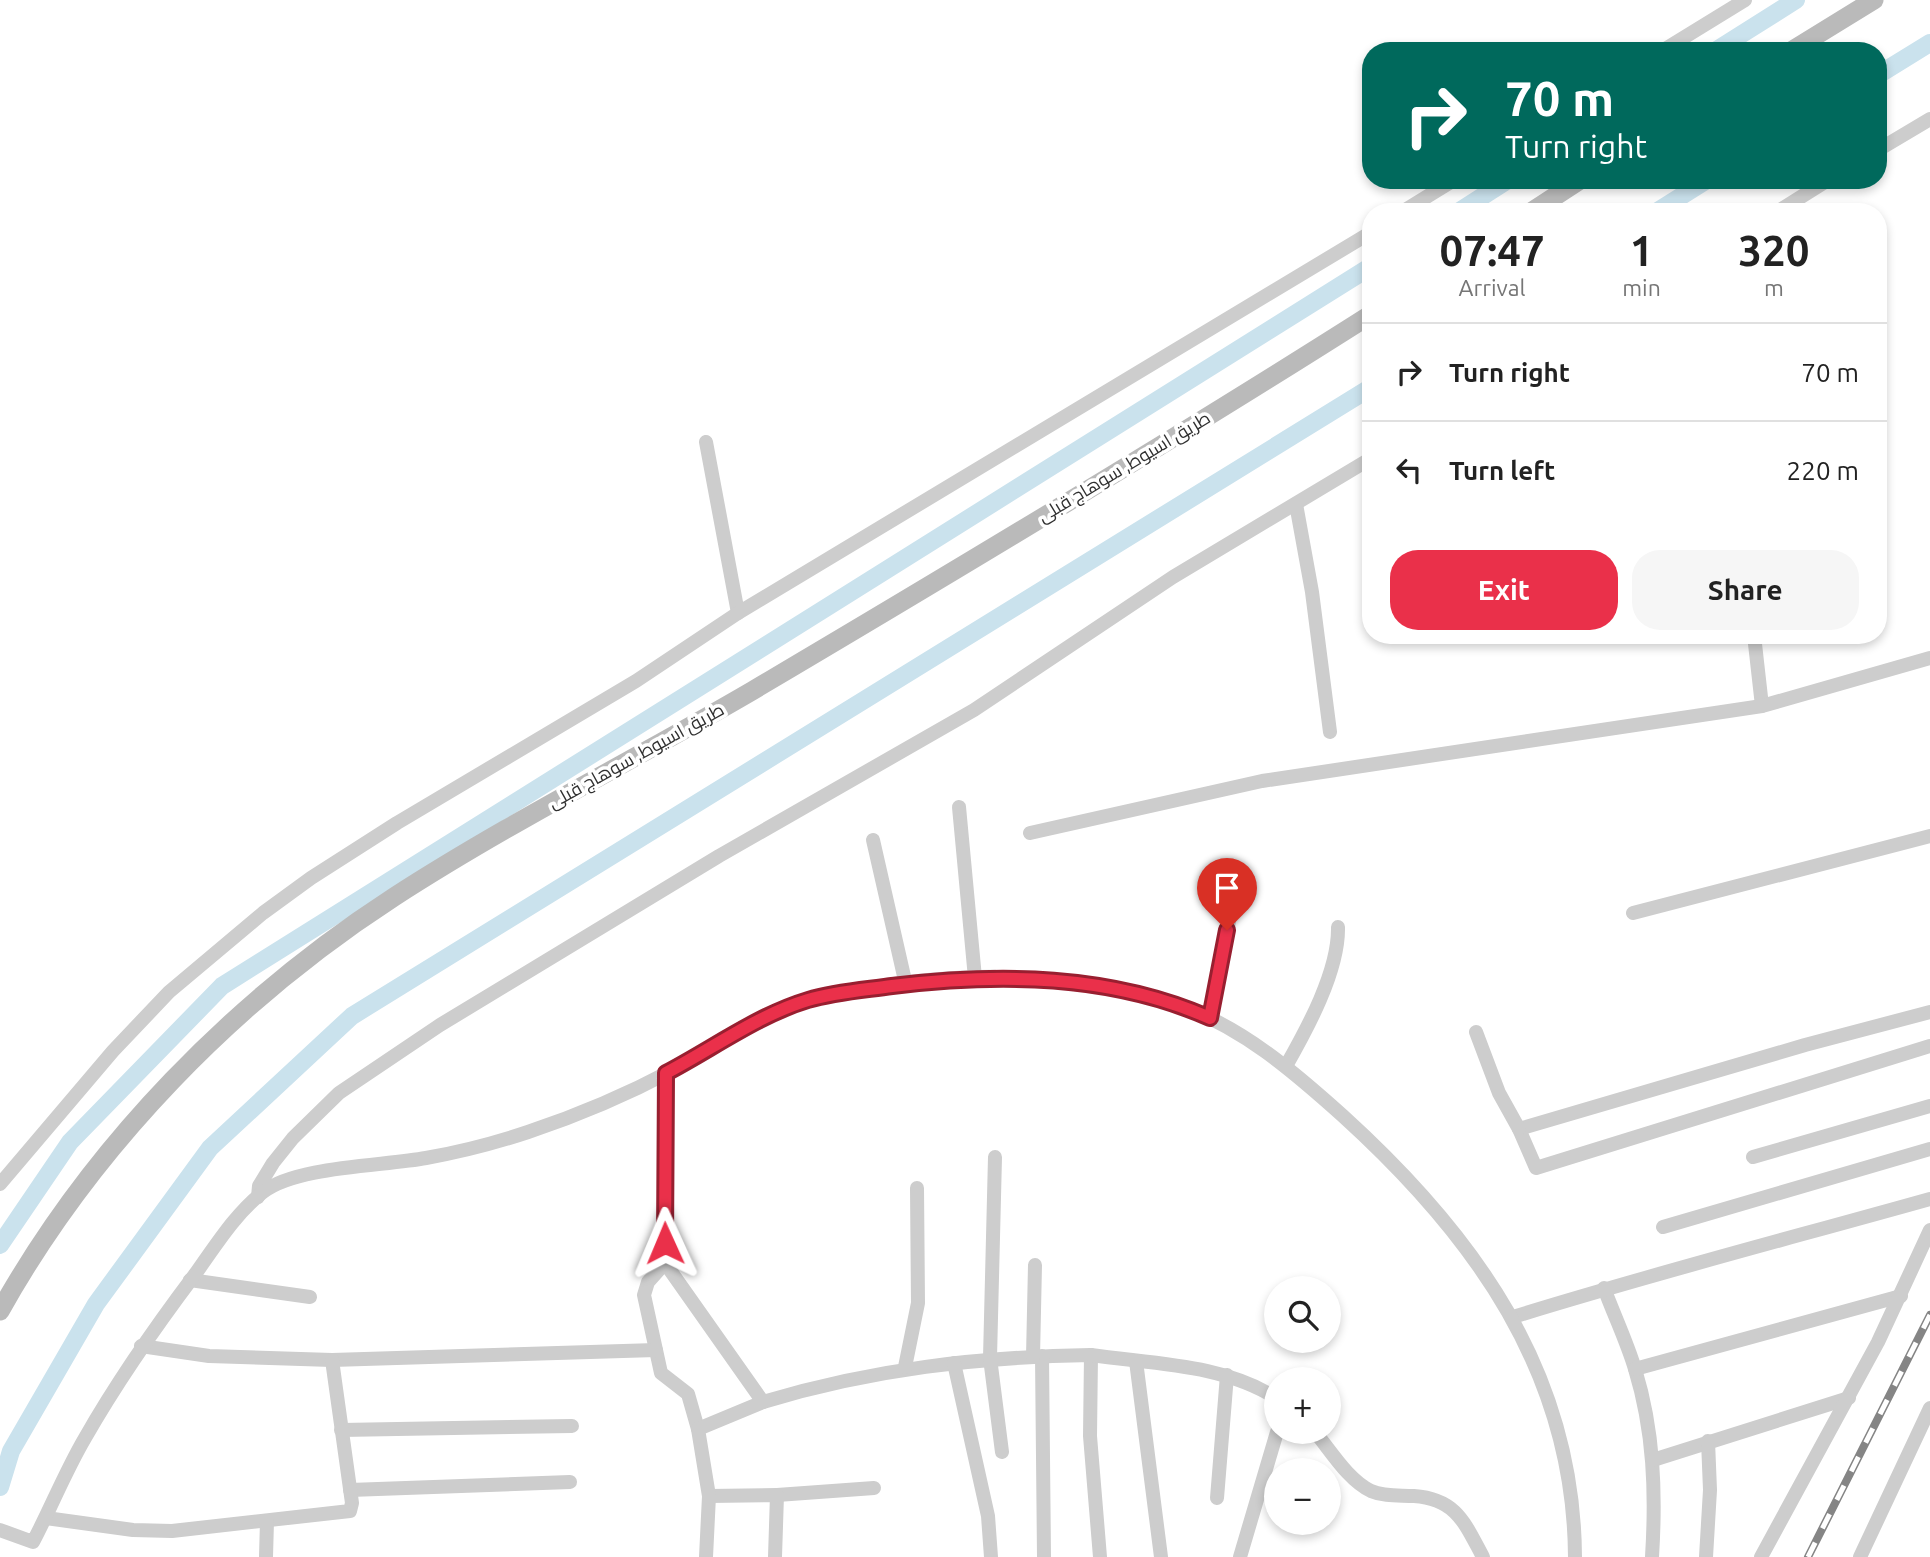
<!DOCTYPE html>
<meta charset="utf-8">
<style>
:root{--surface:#fff;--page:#f6f6f6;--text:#222;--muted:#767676;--line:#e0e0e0;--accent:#ea304a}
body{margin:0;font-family:Ubuntu,Cairo,sans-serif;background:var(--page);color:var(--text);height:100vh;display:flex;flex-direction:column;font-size:26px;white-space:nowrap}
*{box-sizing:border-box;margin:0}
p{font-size:23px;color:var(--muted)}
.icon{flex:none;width:38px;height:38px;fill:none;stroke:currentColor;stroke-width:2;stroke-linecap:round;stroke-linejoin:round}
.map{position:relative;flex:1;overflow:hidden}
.side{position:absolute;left:1362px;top:203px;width:525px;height:441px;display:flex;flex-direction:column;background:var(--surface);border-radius:28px;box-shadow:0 4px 10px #0003}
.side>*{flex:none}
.hud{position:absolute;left:1362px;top:42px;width:525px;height:147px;border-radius:28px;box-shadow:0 4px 10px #0003;background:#00695c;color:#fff;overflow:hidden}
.tools{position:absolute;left:1264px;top:1276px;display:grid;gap:14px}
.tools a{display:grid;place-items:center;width:77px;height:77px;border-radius:50%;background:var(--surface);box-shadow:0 4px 10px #0003;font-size:35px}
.pin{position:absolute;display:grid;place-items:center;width:60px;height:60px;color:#fff;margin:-72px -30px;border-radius:50% 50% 50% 0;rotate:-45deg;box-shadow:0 0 7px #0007}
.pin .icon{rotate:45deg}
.me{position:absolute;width:77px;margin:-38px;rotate:359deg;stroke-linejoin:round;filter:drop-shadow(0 0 5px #0008)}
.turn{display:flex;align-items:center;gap:24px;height:147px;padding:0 28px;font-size:32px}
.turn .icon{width:91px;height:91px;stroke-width:2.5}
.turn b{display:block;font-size:49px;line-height:60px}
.eta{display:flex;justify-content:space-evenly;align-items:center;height:119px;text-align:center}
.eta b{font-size:42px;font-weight:700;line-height:49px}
.action{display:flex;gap:14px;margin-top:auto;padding:14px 28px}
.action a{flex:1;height:80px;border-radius:28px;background:var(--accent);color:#fff;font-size:28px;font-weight:700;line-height:80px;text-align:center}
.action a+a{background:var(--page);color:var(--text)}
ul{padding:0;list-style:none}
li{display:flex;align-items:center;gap:21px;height:98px;padding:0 28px;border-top:2px solid var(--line)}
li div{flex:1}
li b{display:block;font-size:26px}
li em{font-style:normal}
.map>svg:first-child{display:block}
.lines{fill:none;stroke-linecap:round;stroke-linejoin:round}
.canal{stroke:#cae2ed;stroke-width:18}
.street{stroke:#cdcdcd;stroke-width:14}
.secondary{stroke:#bababa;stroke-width:19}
.rail-casing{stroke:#858585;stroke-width:8}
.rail{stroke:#fff;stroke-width:5;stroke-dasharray:16;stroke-linecap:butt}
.route-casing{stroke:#981f30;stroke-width:18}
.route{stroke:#ea304a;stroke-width:12}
.labels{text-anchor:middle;stroke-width:7;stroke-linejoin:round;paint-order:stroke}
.street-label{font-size:18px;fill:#303030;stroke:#fff}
</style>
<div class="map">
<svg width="1930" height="1557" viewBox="0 0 1930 1557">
<rect width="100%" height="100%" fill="#fff"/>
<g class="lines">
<g class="canal">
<polyline points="1715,51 1796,0"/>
<polyline points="1878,75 1930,43"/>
<polyline points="1458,212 1508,180"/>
<polyline points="1656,212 1707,180"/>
<polyline points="0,1245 70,1142 222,986 1370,267"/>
<polyline points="0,1487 11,1451 96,1304 210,1148 352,1016 1370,388"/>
</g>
<g class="street">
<polyline points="1662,51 1745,0"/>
<polyline points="1878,150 1930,119"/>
<polyline points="1402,212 1454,180"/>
<polyline points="1777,212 1828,180"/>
<polyline points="706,442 738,613"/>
<polyline points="1296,504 1312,592 1330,732"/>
<polyline points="1754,635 1762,706"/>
<polyline points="959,807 975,978"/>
<polyline points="1030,833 1262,781 1762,706 1930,658"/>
<polyline points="873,840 906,985"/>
<polyline points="1633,913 1930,836"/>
<polyline points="1930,1012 1805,1045 1519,1129 1536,1168 1930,1046"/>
<polyline points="1211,1019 1230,916"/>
<polyline points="1476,1032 1499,1093 1519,1129"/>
<path d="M 1286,1066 C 1307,1029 1339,971 1338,927"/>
<path d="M 666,1073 L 665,1263 L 763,1402 C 872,1369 978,1357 1091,1355 L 1090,1436 L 1100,1557"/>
<polyline points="995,1157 990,1358 1002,1452"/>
<polyline points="1753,1157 1930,1106"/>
<polyline points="0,1184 113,1051 169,992 263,913 311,878 397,823 636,681 738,613 1370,233"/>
<polyline points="258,1197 259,1186 273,1163 293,1138 339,1093 440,1025 719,856 974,710 1173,577 1370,459"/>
<polyline points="1663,1227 1930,1149"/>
<polyline points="665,1263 648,1282 644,1295 661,1373 688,1394 698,1429"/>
<polyline points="190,1280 310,1297"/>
<path d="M 1604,1288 C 1614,1315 1627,1342 1635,1369 C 1654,1431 1656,1493 1652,1557"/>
<path d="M 1513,1317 C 1651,1274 1791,1238 1930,1199"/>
<polyline points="141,1346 209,1356 332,1360 656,1350"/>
<path d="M 1091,1355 C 1152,1364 1223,1364 1276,1398"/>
<polyline points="1042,1356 1044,1557"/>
<polyline points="1033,1357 1035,1265"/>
<polyline points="1136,1361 1161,1557"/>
<polyline points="954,1363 988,1516 991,1557"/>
<polyline points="905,1367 918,1303 917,1188"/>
<polyline points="1635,1369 1901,1296"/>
<polyline points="341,1430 572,1426"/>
<path d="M 1315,1432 C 1331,1451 1348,1480 1371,1491 C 1385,1497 1400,1495 1414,1496 C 1457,1499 1465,1524 1483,1557"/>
<polyline points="1653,1460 1849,1398"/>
<polyline points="350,1490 570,1482"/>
<polyline points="777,1495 874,1488"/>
<polyline points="709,1496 777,1495 775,1557"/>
<polyline points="1217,1498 1227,1375"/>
<polyline points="46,1518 133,1530 172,1531 350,1511 352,1503 332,1360"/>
<path d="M 0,1530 L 33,1542 C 51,1508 65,1472 85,1438 C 118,1380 156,1326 196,1273 C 216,1245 236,1213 263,1192 C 296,1166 383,1166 426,1158 C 460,1152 495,1143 528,1132 C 576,1116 628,1094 673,1070 C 718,1046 764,1011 814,999 C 931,971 1062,966 1178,1005 C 1241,1026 1294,1072 1343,1116 C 1474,1235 1574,1372 1575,1557"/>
<polyline points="266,1557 267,1521"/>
<polyline points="706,1557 709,1496 698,1429 763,1402"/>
<polyline points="1240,1557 1277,1432"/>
<polyline points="1706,1557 1710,1490 1708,1441"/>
<polyline points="1761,1557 1878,1342 1930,1230"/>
<polyline points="1860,1557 1930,1408"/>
</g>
<g class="secondary">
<polyline points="1791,51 1874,0"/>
<polyline points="1531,212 1580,180"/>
<path d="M 0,1311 C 93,1145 235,1000 394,897 C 510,822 634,760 752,691 C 960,568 1167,444 1370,315"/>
</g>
<defs>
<polyline id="rail" points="1808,1557 1930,1315"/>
</defs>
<use href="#rail" class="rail-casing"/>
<use href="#rail" class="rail"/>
</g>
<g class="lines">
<defs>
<path id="route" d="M 665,1243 L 666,1073 C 712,1049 758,1015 808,1000 C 835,992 864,990 892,986 C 999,973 1110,974 1210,1018 L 1227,930"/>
</defs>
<use href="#route" class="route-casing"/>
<use href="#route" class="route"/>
</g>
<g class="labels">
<g class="street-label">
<text transform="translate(1124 467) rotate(-31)" y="6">طريق اسيوط, سوهاج قبلى</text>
<text transform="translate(636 756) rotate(-29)" y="6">طريق اسيوط, سوهاج قبلى</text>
</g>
</g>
</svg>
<div class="tools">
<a><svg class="icon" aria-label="search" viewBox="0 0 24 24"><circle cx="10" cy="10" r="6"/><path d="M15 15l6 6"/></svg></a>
<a>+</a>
<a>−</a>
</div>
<div class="pin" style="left:1227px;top:930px;background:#d93025"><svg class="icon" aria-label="arrive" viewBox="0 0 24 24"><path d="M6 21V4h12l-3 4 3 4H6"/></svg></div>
<svg class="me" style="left:665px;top:1243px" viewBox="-20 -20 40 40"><path d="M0-17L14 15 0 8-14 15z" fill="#ea304a" stroke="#fff" stroke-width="4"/></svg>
<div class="hud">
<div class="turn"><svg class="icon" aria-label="right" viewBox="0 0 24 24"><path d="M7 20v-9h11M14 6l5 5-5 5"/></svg><div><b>70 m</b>Turn right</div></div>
</div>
<section class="side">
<div class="eta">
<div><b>07:47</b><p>Arrival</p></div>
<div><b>1</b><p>min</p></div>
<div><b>320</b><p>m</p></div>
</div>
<ul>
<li><svg class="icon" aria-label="right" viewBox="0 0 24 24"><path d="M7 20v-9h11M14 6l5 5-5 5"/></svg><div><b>Turn right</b></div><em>70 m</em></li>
<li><svg class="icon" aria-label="left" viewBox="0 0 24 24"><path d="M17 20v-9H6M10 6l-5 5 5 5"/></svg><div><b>Turn left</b></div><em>220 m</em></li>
</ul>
<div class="action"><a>Exit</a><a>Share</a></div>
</section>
</div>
